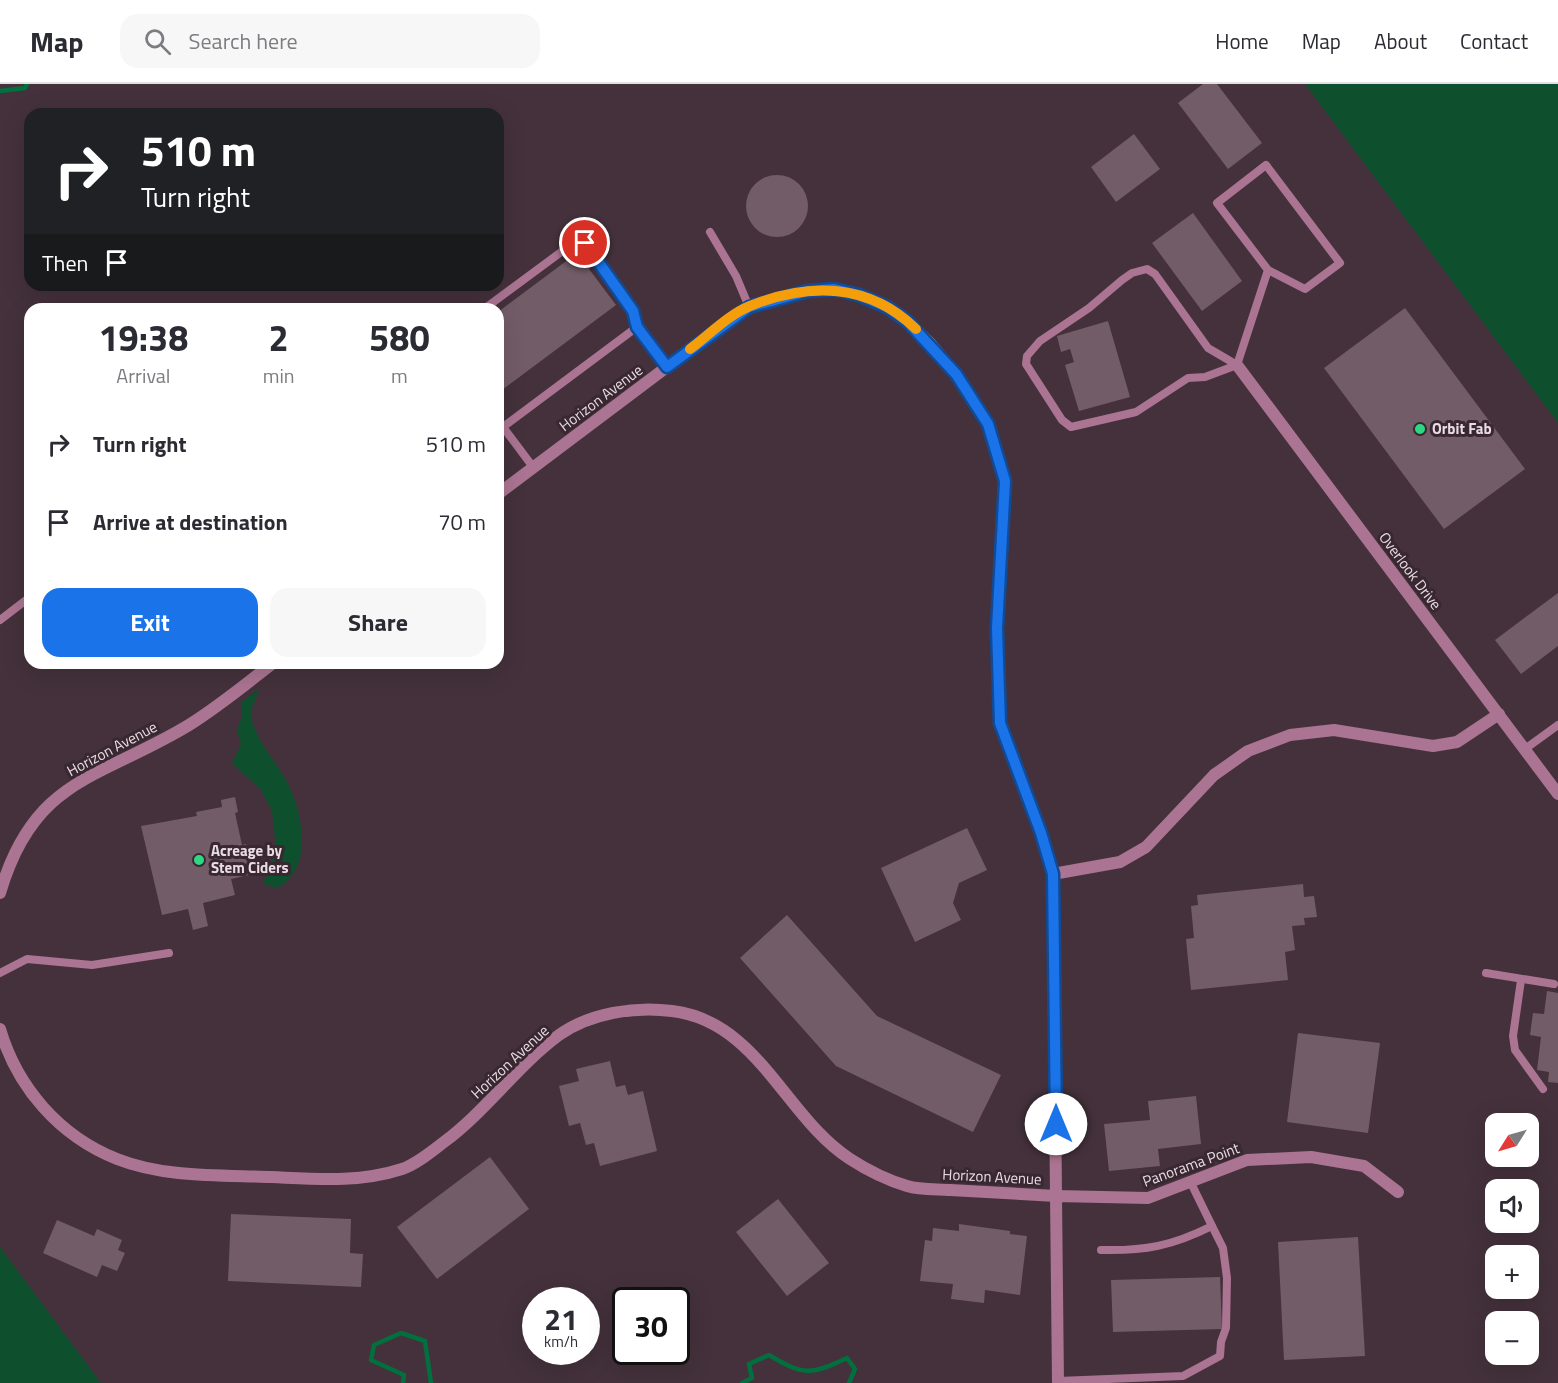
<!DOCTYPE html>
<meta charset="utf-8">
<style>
:root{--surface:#fff;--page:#f7f7f7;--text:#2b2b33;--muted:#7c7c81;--line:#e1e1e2;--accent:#1a73e8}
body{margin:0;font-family:"Titillium Web",sans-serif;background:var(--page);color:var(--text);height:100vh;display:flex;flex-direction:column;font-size:22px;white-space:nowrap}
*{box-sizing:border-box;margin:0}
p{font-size:20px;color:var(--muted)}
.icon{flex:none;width:33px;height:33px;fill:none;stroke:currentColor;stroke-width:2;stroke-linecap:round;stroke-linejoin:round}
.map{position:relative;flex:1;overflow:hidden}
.details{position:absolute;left:24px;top:219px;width:480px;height:366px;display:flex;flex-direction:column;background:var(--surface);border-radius:18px;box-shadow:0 6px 24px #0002}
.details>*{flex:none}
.top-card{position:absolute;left:24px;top:24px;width:480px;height:183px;border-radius:18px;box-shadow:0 6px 24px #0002;background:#202124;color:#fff;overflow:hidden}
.needle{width:39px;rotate:233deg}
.tools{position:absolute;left:1485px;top:1029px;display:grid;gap:12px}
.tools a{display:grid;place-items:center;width:54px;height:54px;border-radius:12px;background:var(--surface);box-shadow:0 6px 24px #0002;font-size:30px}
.speed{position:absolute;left:522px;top:1203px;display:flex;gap:12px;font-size:30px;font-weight:700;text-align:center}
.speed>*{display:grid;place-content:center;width:78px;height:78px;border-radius:50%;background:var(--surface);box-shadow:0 6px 24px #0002;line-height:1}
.speed small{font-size:15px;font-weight:400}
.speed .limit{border:3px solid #111;border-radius:9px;background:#fff;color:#111}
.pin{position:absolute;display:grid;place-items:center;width:51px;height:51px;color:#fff;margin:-26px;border:3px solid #fff;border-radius:50%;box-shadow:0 2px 6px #0007}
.me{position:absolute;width:66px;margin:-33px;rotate:0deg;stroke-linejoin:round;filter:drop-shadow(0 0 4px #0008)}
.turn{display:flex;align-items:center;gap:21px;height:126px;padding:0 18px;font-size:27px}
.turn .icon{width:78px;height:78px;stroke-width:2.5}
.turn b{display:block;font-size:42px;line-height:51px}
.then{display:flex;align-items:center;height:57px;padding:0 18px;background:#0003;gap:12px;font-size:22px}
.eta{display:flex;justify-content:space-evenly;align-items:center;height:102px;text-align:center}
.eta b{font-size:36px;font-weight:700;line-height:42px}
.action{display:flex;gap:12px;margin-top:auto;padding:12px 18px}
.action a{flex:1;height:69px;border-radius:18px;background:var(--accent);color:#fff;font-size:24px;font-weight:700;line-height:69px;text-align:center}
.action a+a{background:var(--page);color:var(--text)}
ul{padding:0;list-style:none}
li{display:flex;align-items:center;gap:18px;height:78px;padding:0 18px}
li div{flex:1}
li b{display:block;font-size:22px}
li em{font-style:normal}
header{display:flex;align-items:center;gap:36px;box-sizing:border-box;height:84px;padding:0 30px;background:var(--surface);border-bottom:2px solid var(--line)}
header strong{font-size:28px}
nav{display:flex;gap:33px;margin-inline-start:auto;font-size:21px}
.search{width:420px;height:54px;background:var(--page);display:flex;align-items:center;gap:15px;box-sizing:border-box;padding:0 21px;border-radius:18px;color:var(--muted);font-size:22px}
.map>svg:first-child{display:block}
.green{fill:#0e4f2d}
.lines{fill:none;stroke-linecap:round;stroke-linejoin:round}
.stream{stroke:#00703f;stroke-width:4.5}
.building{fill:#725c68}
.lane{stroke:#ab7492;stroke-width:8}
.street{stroke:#ab7492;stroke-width:12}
.route-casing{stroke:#114b97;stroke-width:15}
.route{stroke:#1a73e8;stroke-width:10}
.slow{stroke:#f59e0b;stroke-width:10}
.poi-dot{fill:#2ed883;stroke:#392731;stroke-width:2}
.labels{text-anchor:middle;stroke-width:6;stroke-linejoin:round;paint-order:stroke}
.street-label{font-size:15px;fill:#e9dde3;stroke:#392731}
.poi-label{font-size:15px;font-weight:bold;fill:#e9dde3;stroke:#392731;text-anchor:start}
</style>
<header>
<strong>Map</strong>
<div class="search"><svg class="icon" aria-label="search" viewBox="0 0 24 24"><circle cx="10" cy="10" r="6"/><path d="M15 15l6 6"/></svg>Search here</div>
<nav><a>Home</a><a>Map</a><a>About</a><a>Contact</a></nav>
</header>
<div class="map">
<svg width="1558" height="1299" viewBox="0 0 1558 1299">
<rect width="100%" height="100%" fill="#44313b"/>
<g class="green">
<polygon points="1305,0 1558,0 1558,339"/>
<path d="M 258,605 C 258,616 248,624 252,636 C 258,660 277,678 288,700 C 303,730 314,785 277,804 L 263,800 L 276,765 L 272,727 L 261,706 L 232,679 L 241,661 L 237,646 L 242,632 L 241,619 Z"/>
<polygon points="0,1163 101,1299 0,1299"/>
</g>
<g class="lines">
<g class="stream">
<polyline points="0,7 25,4 27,0"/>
<polyline points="403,1299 404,1291 371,1276 374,1261 401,1249 425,1257 431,1299"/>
<path d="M 742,1299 L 752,1294 L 749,1280 L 769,1271 C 804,1292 811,1291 847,1274 L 855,1285 L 849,1299"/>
</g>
</g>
<g class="building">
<polygon points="1203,0 1217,0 1262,59 1228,85 1178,19"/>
<polygon points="1134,50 1160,85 1116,118 1091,83"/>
<circle cx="777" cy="122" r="31"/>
<polygon points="1193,129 1242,197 1202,227 1152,159"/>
<polygon points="577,169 616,221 498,309 498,228"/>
<polygon points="1405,224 1525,385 1444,445 1324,284"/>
<polygon points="1108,237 1130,313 1079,327 1065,281 1074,278 1070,265 1061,268 1057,252"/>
<polygon points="1558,509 1558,562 1521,590 1495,556"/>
<polygon points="235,713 238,728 235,729 242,761 246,760 253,790 231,795 235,811 203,819 208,842 193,846 188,825 162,831 141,742 197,732 196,728 222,723 221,716"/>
<polygon points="967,744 987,786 959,799 953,819 961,836 915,858 881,784"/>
<polygon points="1303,800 1304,813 1314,812 1317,833 1304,834 1305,841 1292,842 1295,866 1285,868 1288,896 1191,906 1186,855 1194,854 1191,822 1198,821 1197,811"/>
<polygon points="787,831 877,932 1001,991 973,1048 836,982 740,874"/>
<polygon points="1547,907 1558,909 1558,999 1548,998 1549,988 1537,986 1541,953 1530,951 1533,929 1544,930"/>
<polygon points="1298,949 1380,959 1368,1049 1287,1038"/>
<polygon points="610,977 616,1003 625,1001 628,1011 643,1007 657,1067 600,1082 594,1059 586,1061 580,1039 569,1042 559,1002 579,997 576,985"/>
<polygon points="1196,1012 1201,1060 1158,1065 1160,1082 1109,1087 1104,1040 1150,1036 1148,1017"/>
<polygon points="490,1073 529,1125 437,1195 397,1143"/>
<polygon points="778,1115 829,1179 787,1212 736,1148"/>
<polygon points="231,1130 351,1135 350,1169 363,1170 361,1203 228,1197"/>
<polygon points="57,1136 94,1152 97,1145 122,1156 118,1166 125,1169 117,1187 102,1181 97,1193 43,1169"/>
<polygon points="959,1140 1010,1147 1010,1150 1027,1152 1020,1211 985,1206 984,1219 951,1215 953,1200 920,1197 925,1156 932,1157 933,1144 959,1147"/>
<polygon points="1358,1153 1365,1272 1284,1276 1278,1158"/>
<polygon points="1220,1193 1222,1245 1113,1248 1111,1196"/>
</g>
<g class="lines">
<g class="lane">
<polyline points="710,148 736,192 749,223"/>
<polygon points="1147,185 1155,190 1208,264 1237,281 1205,293 1188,294 1136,328 1071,343 1062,336 1026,280 1027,272 1040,257 1089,224 1122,196 1132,189"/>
<polyline points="484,225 576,157 585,159 633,227 637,243"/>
<polyline points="1237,281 1268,186 1217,119 1266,81 1340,179 1305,205 1268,186"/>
<polyline points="533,383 503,343 637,243 667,283"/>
<polyline points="0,536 30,513"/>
<polyline points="1525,665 1558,641"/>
<polyline points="0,889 27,875 92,881 169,869"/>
<polyline points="1486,889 1554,900"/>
<polyline points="1521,896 1513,952 1515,966 1543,1005"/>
<path d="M 1101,1166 C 1145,1167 1172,1162 1212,1142 L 1190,1097"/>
<polyline points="1058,1297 1183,1292 1220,1272 1221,1258 1226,1244 1227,1194 1223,1164 1212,1142"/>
</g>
<g class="street">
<polyline points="1237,281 1558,710"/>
<polyline points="1053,790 1120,778 1146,763 1214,691 1248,667 1290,651 1334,646 1433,662 1457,658 1499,630"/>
<path d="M 0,809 C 34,693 100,695 189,641 C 218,623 246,600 273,579"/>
<path d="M 0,945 C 17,1003 59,1052 117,1075 C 165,1094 221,1091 272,1093 C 316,1095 359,1099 402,1085 C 417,1080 432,1067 444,1058 C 486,1027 517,982 559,951 C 590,929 635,922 672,927 C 758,937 785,1033 850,1075 C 867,1086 887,1096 907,1102 C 920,1106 936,1105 950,1106 C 986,1108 1021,1110 1056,1112 L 1053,790 L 1041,749 L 1000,639 L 997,544 L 1005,397 L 988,340 L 956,290 L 930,259 L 907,237 L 887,223 L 859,211 L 834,205 L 808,207 L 749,223 L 732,234 L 498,410"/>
<polyline points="1058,1299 1056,1112 1148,1114 1247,1076 1311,1073 1364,1082 1398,1108"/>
</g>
</g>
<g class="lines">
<defs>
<polyline id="route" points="585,159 633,227 637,243 667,283 749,223 808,207 834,205 859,211 887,223 907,237 956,290 988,340 1005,397 997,544 1000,639 1041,749 1053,790 1056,1040"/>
</defs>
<use href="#route" class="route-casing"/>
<use href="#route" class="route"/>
<path class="slow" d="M 690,265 C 709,251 728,231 750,222 C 809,198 869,199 916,245"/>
</g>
<g class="poi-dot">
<circle cx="1420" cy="345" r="6"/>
<circle cx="199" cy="776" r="6"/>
</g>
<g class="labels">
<g class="street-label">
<text transform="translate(601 314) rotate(-37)" y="5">Horizon Avenue</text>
<text transform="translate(1410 487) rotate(53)" y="5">Overlook Drive</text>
<text transform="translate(112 665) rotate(-28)" y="5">Horizon Avenue</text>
<text transform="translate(510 978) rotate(-43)" y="5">Horizon Avenue</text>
<text transform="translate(1191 1081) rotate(-20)" y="5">Panorama Point</text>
<text transform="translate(992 1093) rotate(3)" y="5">Horizon Avenue</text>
</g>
<g class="poi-label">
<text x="1432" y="350">Orbit Fab</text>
<text x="211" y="772">Acreage by<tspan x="211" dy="17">Stem Ciders</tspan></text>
</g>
</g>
</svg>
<div class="tools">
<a><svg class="needle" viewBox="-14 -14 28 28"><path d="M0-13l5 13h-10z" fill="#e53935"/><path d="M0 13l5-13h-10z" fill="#7c7c81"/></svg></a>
<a><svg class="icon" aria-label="sound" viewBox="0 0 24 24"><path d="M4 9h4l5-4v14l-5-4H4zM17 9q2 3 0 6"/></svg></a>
<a>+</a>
<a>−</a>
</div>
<div class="speed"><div>21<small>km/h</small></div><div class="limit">30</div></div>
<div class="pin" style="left:585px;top:159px;background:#d93025"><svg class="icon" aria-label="arrive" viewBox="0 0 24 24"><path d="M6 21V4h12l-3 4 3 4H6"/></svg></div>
<svg class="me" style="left:1056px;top:1040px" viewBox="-20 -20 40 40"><circle r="19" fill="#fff"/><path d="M0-13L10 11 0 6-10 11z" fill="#1a73e8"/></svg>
<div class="top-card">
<div class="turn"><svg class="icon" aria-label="right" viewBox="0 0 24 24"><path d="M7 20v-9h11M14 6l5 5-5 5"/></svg><div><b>510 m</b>Turn right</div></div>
<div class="then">Then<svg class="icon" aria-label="arrive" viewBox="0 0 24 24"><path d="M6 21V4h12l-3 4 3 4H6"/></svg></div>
</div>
<section class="details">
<div class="eta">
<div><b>19:38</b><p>Arrival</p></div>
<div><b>2</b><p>min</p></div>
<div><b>580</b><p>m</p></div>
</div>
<ul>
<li><svg class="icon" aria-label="right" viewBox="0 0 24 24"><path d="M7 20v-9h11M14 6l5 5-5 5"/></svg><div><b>Turn right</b></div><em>510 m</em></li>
<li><svg class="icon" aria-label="arrive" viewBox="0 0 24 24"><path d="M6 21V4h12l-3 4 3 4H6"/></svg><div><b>Arrive at destination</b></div><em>70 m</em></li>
</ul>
<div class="action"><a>Exit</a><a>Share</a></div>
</section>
</div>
